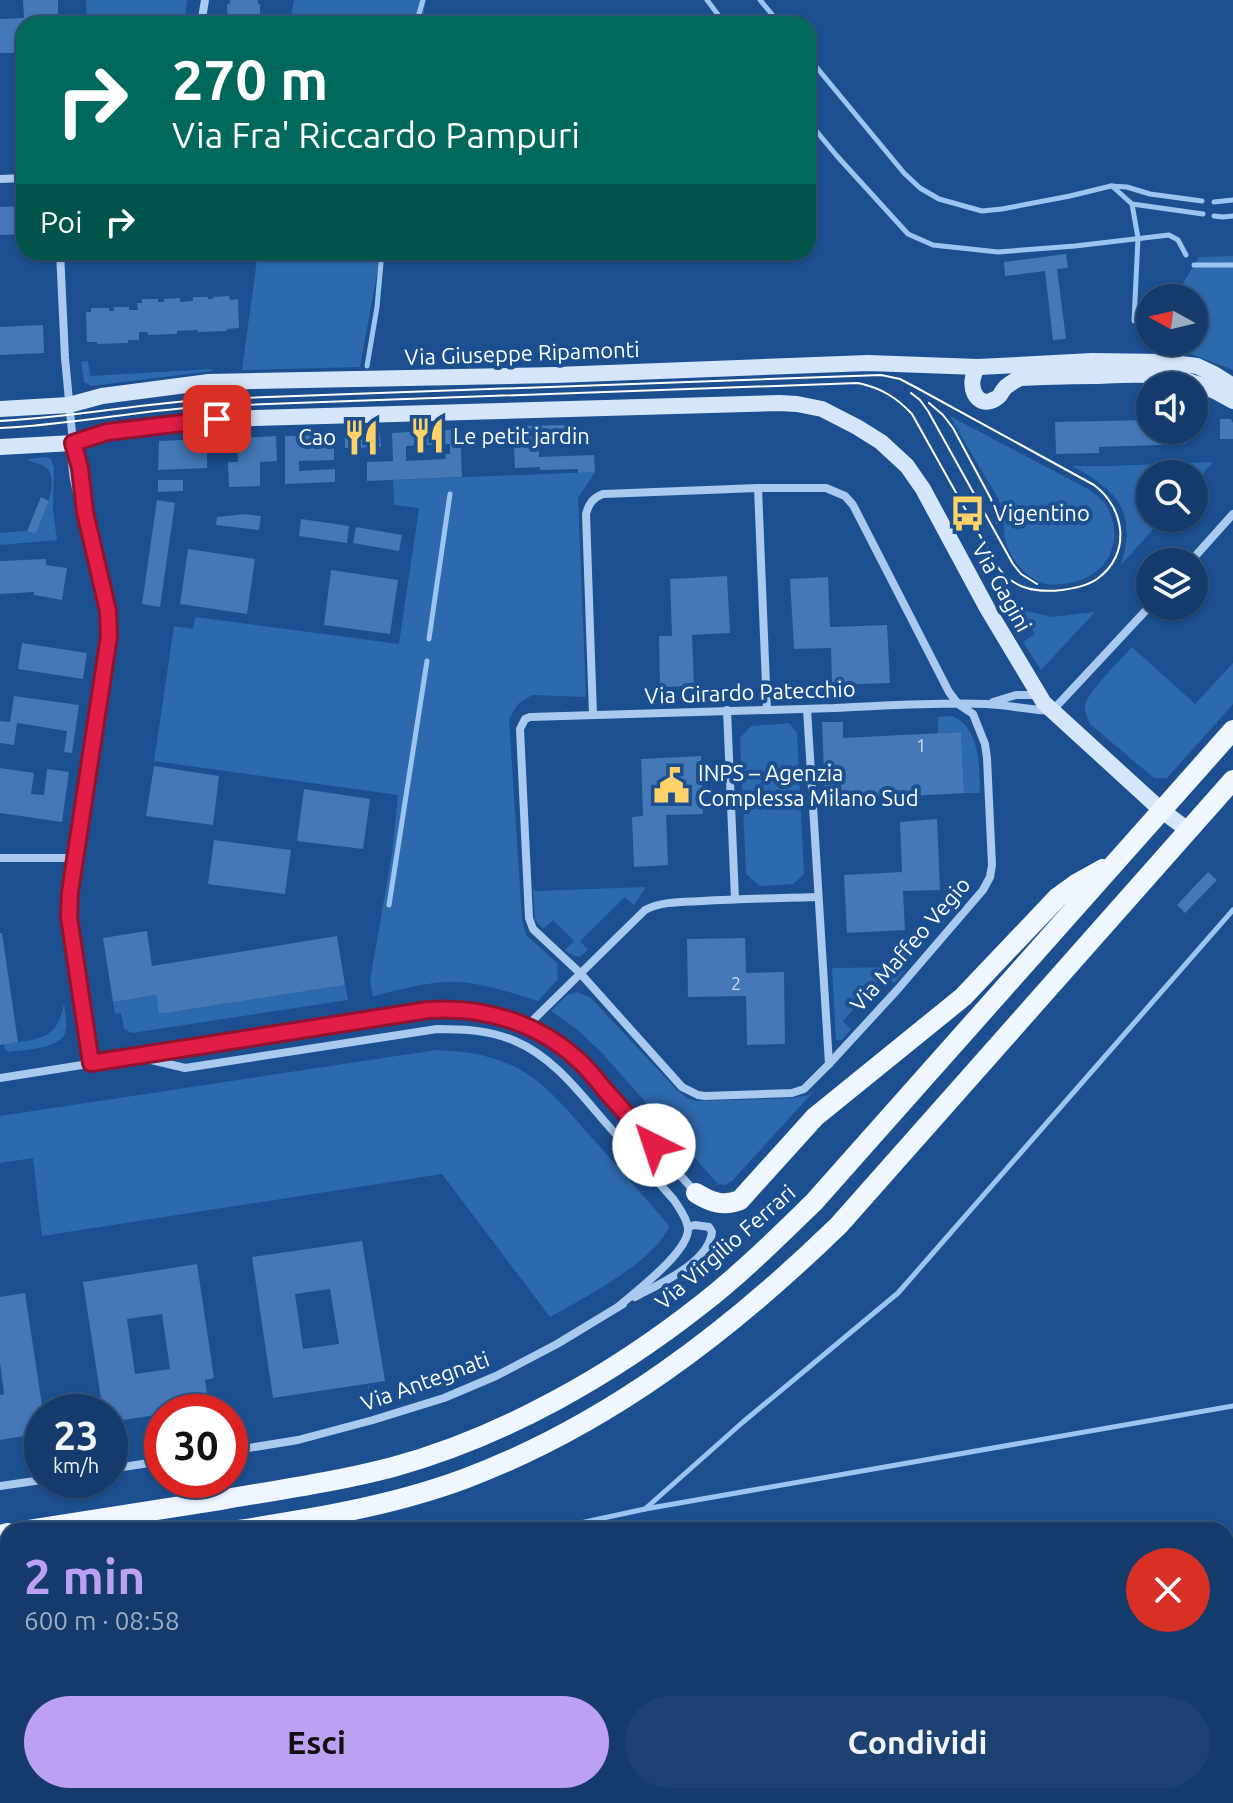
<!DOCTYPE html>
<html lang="it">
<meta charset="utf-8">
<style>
:root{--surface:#143b6b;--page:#1d4271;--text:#f1f3f6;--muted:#9dadc1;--line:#33557e;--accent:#bca0f2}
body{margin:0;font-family:Ubuntu,sans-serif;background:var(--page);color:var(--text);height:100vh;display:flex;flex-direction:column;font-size:30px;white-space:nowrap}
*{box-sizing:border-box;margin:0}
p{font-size:26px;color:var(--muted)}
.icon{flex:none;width:44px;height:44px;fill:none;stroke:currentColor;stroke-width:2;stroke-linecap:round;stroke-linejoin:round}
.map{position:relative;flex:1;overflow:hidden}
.panel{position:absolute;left:0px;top:1522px;width:1234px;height:282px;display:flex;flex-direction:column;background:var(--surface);border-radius:24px 24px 0 0;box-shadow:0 2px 6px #0004,0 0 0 2px var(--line)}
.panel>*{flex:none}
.banner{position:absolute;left:16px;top:16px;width:800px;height:244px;border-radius:24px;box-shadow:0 2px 6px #0004,0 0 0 2px var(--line);background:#00695c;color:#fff;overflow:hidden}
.needle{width:52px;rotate:278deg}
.buttons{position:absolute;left:1136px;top:284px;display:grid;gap:16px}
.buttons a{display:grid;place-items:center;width:72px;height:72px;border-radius:50%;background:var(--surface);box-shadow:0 2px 6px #0004,0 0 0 2px var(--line);font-size:40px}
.speed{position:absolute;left:24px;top:1394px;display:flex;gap:16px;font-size:40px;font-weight:700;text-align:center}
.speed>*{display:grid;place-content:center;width:104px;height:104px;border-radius:50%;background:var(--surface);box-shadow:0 2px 6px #0004,0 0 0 2px var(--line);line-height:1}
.speed small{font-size:20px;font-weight:400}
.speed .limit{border:12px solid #d22;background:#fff;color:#111}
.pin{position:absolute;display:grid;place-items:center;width:68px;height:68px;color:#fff;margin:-34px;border-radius:16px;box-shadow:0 4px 12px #0006}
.me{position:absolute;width:88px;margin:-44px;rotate:319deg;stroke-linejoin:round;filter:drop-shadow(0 0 6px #0008)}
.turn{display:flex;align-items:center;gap:28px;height:168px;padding:0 24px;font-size:36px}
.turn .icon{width:104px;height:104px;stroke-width:2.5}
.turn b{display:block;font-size:56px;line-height:68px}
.then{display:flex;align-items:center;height:76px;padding:0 24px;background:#0003;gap:16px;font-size:30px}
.round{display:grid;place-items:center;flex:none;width:84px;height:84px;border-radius:42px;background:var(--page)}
.head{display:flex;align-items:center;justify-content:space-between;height:136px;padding:0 24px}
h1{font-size:48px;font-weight:700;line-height:60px;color:var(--accent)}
.cta{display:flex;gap:16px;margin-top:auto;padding:16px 24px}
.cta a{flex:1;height:92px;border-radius:48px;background:var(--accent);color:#111;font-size:32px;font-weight:700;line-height:92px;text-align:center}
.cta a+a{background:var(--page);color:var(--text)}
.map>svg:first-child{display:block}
.green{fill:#2e69ad}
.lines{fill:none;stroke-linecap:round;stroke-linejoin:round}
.stream{stroke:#9cc4f0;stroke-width:5}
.building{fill:#4478b7;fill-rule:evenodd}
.street{stroke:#a9c9ee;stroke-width:8}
.secondary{stroke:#d6e6fa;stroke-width:16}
.primary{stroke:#f0f6ff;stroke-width:20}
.tram{stroke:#fff;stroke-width:2}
.route-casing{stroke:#92132f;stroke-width:20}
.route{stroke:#e11d48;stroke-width:14}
.labels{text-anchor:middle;stroke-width:8;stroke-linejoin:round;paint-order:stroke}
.number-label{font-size:18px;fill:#d0dded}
.street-label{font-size:22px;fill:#fff;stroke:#1b4f8f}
.poi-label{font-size:22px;fill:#fff;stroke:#1b4f8f;text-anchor:start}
</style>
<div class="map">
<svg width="1233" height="1803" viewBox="0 0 1233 1803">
<rect width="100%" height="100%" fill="#1b4f8f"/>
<g class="green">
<polygon points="86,0 187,0 184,24 87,24"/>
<polygon points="294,0 426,0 422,24 290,24"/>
<polygon points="258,252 381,252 360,367 242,370"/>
<polygon points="1233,256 1233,370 1180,350 1152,345 1153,342 1194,342 1194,298 1174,298 1199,257"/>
<polygon points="88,361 90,376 212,369 212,371 91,386 84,382 81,362"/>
<path d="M 950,416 L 1088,489 C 1096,495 1105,501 1109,511 C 1124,544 1106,574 1074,582 C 1065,584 1052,586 1043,583 C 1025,578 1008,556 1005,538 C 1003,525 1004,513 999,501 C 995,492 989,483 984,475 C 972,455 961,435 950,416 Z"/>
<path d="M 45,457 L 51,459 L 54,467 L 53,510 L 57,540 L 0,545 L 0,533 L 27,531 L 36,534 C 42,518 59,486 48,469 C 43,464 36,463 29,461 L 28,459 Z"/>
<path d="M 1213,462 L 1194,483 L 1194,474 L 1150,474 L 1150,518 L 1163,518 L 1121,565 C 1137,510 1118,491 1072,466 L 1108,466 Z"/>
<path d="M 595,472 L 578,498 L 586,697 L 532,695 L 518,704 L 509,719 L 522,919 L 526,935 L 557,963 L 558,979 L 538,1001 C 511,993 481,982 453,982 C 426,982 399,990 373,996 L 370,981 L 392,853 L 398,795 L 154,761 L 174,626 L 193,629 L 195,617 L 399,644 L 419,508 L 394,505 L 393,480 Z"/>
<polygon points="1019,609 1052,617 1095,612 1041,670 1023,642 1035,634"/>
<path d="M 1132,647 L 1195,704 L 1233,663 L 1233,704 L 1167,778 L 1154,778 L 1090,724 C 1088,719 1084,711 1085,705 C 1087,693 1122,658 1132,647 Z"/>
<path d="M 952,716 C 981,728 979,767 980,793 L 964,793 L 961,732 L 938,733 L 938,717 Z"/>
<polygon points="789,723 797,733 804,874 793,884 760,886 746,874 740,738 751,726"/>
<polygon points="646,887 634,905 625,897 580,941 588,950 579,957 570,954 565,950 574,941 553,920 543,929 535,920 533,889 536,891"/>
<polygon points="906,967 904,971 894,983 884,975 843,1021 851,1029 842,1040 836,1040 832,968"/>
<polygon points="345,985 348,1000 132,1033 124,1029 121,1013 115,1014 113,1002 156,995 159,1014"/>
<polygon points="577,992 591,998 677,1090 689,1099 697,1101 794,1098 808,1095 814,1091 732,1181 725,1185 718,1184 602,1053 579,1031 551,1011 567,995"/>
<path d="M 64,1003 C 65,1011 67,1021 66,1029 C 63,1050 26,1049 9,1052 L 5,1050 L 4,1044 C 36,1039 58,1042 64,1003 Z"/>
<path d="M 436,1050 C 465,1051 486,1054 513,1066 C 546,1081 570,1114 594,1140 C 618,1168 643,1195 667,1223 L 669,1226 C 657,1260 581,1300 550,1317 L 442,1174 L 42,1236 L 33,1158 L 0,1163 L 0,1116 Z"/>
</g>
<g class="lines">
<g class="stream">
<polyline points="707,0 725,24"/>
<polyline points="760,0 780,24"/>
<polyline points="416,24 423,0"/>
<polyline points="808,57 904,173 920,188 939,199 982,211 1002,209 1070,196 1111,186 1127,187 1150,194 1202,201"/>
<polyline points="808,121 837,156 908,234 933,245 998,252 1075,246 1169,235 1178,240 1186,255"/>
<polyline points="1112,186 1132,204 1203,214"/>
<polyline points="1214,202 1233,200"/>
<polyline points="1132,204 1138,238 1134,321"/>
<polyline points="1214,216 1223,217 1233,216"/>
<polyline points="1194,265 1233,265"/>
<polyline points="367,366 377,307 382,252"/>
<polyline points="429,639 450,494"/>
<polyline points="389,905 427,661"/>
<polyline points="645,1509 743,1422 898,1293 1233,910"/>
<polyline points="548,1530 645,1509 1233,1406"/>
<polyline points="0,1608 8,1607"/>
</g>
</g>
<g class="building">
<polygon points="23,0 58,0 58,24 24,24 24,45 14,45 15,53 0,53 0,19 24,18"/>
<polygon points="230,0 258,0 258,4 260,4 260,14 258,14 261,24 228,24 227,4 230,4"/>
<polygon points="24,206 24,234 0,235 0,207"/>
<polygon points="1066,254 1068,268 1057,269 1066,339 1053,340 1045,271 1005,276 1004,262"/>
<polygon points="229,296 230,300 238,299 239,328 227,329 227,331 198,332 198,330 177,331 177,334 148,335 147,332 139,332 139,340 128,340 128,343 97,344 97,342 87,342 86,312 91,312 91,308 109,308 109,311 114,311 114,307 129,307 129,310 138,310 137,303 142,303 142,299 158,299 158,302 164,302 164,299 180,298 180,302 193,301 193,297 208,297 208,299 213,299 213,297"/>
<polygon points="43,325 44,353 0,355 0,327"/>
<polygon points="1220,419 1231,419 1233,423 1233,439 1220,439"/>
<polygon points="1150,420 1150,430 1186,430 1186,444 1099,447 1099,453 1056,454 1055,422"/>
<polygon points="566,425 567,442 539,443 539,457 594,455 595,472 578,473 578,469 540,470 540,467 515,468 513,426"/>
<path d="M 460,429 L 462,477 L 367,481 L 367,462 L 393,461 L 392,433 ZM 450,444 L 450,454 L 445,454 L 446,459 L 406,461 L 406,446 Z"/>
<polygon points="380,433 381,447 345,448 345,434"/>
<polygon points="334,435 334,460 299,461 299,471 335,469 335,482 285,484 285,436"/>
<polygon points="276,436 277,461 260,462 260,486 229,487 228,462 238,462 237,438"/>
<polygon points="207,439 207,468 158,470 159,441"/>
<polygon points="158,480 183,480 183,491 158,492"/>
<polygon points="41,497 49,501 36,534 27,531"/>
<polygon points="157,500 175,503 160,607 142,604"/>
<polygon points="244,514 261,516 259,530 216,525 217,517"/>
<polygon points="301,519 349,526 347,543 299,536"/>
<polygon points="356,527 402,535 399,551 353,543"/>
<polygon points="188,549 255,559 247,614 180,604"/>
<polygon points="46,559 46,565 67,568 62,600 34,595 34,592 0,594 0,561"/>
<polygon points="331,570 398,580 390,634 324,625"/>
<polygon points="727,576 730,633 692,635 694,686 660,687 659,636 672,636 670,579"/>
<polygon points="828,577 830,627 887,625 890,683 832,685 831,648 794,649 790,579"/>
<polygon points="22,643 87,653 83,679 18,669"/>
<polygon points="14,696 79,705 72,753 64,752 67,731 17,723 14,745 0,743 0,721 10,722"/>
<polygon points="822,722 843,722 843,738 961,732 964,793 838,800 838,796 825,797"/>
<polygon points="701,756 703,814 666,815 668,865 634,867 632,817 643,816 641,759"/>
<polygon points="154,766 219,776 213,825 146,816"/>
<polygon points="0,768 34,773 31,794 44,795 47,769 69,772 62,822 0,813"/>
<polygon points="304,789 370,799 363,849 297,841"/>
<polygon points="937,819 940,890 903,891 905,930 847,933 844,875 902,872 900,822"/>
<polygon points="214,840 291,850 285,894 208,884"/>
<polygon points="1208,872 1217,880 1185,913 1177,905"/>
<polygon points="147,931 152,966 337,936 345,985 159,1014 156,995 113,1002 103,938"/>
<polygon points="0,933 2,933 18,1042 0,1045"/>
<polygon points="745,938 746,973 784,972 785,1044 747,1045 746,996 688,997 687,939"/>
<path d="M 362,1241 L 385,1381 L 273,1398 L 252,1257 ZM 330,1289 L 339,1344 L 303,1349 L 295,1294 Z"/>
<path d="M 197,1264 L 214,1378 L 205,1380 L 209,1406 L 162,1412 L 162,1414 L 110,1422 L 110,1412 L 103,1412 L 83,1282 ZM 162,1314 L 170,1369 L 135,1374 L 127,1319 Z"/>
<polygon points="25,1293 43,1412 42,1433 0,1440 0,1395 4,1394 0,1362 0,1297"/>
</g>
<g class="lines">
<g class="street">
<polyline points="201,24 205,0"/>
<polyline points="0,179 24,178"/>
<polyline points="60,252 65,358 73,443 80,468 85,512 108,611 109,636 70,904 69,917 91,1063"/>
<path d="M 72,451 C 71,471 74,486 81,504"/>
<polyline points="758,488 767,710"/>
<polyline points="1190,562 1233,514"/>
<polyline points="993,702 1016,695 1039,695"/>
<polyline points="807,709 829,1064"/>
<polyline points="727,710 735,899"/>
<path d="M 593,715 L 586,514 C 589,503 593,498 603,494 L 758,488 L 826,488 L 845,496 L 853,505 L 949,692 L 958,704 L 973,714 L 985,744 L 987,758 L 992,865 L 990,877 L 983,890 L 898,989 L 829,1064 L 804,1089 L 792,1093 L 705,1096 L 698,1095 L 682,1087 L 580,973 L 533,929 L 529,918 L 520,729 L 525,719 L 530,717 C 632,714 733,711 834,708 C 884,706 935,702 986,704 C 1008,705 1030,710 1052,711 L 1150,606"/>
<polyline points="0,858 75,858"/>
<path d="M 527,1026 L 645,910 C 662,901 683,902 702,901 C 740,899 779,898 818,897"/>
<path d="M 143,1058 L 185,1068 L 437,1029 C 464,1029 489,1030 515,1041 C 553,1057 579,1092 605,1122 C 628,1148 651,1174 674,1200 C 679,1208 687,1218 688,1228 C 690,1251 635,1292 618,1307"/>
<path d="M 0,1078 L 428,1010 C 483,1006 531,1024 575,1057 L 696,1193"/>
<path d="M 635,1297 C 659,1284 709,1263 712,1232 L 709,1227 L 695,1225 L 688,1227"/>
<polyline points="230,1451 298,1440 373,1420 444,1398 496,1376 557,1344 623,1304"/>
<polyline points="110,1469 162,1461"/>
<polyline points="0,1486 42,1480"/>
</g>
<g class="secondary">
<path d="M 978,367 C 965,384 976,410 995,399 C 1002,395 999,395 1004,389 C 1008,384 1014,381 1020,378 C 1045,377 1070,376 1095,376 C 1149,374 1184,371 1233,401"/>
<polyline points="0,409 69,405 102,396 209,382 556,375 868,363 978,367 1092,361 1165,362 1197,366 1214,374 1233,386"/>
<polyline points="0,447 73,443 107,432 217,419 779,403 797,404 822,409 857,427 881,442 907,466 923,489 987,608 1044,703 1161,810 1188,830"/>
</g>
<g class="primary">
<path d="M 696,1193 C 710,1202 724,1207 740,1200 L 815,1117 L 963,997 L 1058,897 L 1076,884 L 1103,869"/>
<path d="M 29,1530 C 93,1520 157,1510 220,1500 C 278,1490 336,1482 393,1467 C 503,1437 612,1375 702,1304 C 742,1273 778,1237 814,1202 L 1233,730"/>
<path d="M 239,1530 C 315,1518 391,1506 464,1479 C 608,1425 730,1331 839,1225 L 1233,780"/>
<polyline points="0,1535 8,1533"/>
<polyline points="0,1568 8,1567"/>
</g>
<g class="tram">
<polyline points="911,393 920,400 928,411 1013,564 1021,574 1037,584"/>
<polyline points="929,403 943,415 953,428 991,499 997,523"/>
<path d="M 0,421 C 71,418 141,403 213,399 L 881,375 L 900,379 L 917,388 L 1094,485 C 1125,508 1132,554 1097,579 C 1087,586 1075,588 1062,590 C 1036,593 1013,589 997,566 L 912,414 C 896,397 881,388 858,383 L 211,406 C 140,410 71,425 0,428"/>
</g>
</g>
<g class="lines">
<defs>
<path id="route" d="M 217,419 L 107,432 L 73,443 L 80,468 L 85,512 L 108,611 L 109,636 L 70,892 L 69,917 L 91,1063 L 428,1010 C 482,1006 536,1022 576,1058 C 587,1067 596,1079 605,1090 C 621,1108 637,1127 654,1145"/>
</defs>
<use href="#route" class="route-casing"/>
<use href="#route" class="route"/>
</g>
<defs>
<symbol id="restaurant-bare" viewBox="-9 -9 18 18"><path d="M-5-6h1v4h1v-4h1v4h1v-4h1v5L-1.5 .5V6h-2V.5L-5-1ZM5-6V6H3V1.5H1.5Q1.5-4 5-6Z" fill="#ffd166" stroke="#1b4f8f" stroke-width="2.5" paint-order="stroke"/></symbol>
<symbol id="bus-bare" viewBox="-9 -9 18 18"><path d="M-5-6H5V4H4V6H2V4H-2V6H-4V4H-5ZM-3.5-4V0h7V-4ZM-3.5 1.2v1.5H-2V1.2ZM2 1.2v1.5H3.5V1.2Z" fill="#ffd166" stroke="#1b4f8f" stroke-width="2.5" paint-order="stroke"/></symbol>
<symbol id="civic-bare" viewBox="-9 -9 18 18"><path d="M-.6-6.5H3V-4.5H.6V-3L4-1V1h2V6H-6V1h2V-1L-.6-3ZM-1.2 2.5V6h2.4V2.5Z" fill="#ffd166" stroke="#1b4f8f" stroke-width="2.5" paint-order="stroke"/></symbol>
</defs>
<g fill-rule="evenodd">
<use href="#restaurant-bare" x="402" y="410" width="51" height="51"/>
<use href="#restaurant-bare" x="336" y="412" width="51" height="51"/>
<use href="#bus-bare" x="942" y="488" width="51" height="51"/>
<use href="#civic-bare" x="646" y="760" width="51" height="51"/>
</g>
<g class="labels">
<g class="number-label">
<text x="921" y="752">1</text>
<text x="736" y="990">2</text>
</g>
<g class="street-label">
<text transform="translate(522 353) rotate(-2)" y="8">Via Giuseppe Ripamonti</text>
<text transform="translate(1002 587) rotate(61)" y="8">Via Gagini</text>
<text transform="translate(750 692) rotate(-2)" y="8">Via Girardo Patecchio</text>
<text transform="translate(910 944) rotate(-49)" y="8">Via Maffeo Vegio</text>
<text transform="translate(725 1247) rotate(-41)" y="8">Via Virgilio Ferrari</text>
<text transform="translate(425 1381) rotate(-20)" y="8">Via Antegnati</text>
</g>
<g class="poi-label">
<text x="453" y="444">Le petit jardin</text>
<text x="336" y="445" text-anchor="end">Cao</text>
<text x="993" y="521">Vigentino</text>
<text x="698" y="781">INPS – Agenzia<tspan x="698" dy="25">Complessa Milano Sud</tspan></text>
</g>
</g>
</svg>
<div class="buttons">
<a><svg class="needle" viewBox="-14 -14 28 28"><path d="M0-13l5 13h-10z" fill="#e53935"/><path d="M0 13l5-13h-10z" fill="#9dadc1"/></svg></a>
<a><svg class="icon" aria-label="sound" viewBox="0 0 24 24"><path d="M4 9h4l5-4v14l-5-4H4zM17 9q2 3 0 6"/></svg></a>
<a><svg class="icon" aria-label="search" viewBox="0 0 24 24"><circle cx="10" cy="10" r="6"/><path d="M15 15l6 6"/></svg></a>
<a><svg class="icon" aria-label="layers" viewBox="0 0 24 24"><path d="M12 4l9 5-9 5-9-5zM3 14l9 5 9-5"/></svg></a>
</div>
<div class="speed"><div>23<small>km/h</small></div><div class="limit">30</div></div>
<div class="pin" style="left:217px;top:419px;background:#d93025"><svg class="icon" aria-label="arrive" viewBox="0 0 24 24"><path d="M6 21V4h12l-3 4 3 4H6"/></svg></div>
<svg class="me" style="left:654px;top:1145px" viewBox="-20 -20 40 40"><circle r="19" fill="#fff"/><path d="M0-13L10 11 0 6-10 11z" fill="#e11d48"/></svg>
<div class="banner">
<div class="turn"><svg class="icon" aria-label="right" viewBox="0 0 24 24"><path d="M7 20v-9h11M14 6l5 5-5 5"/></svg><div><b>270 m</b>Via Fra' Riccardo Pampuri</div></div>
<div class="then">Poi<svg class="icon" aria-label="right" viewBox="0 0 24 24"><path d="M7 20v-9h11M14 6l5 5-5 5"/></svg></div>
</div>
<section class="panel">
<div class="head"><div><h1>2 min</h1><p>600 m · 08:58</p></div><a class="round" style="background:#d93025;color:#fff"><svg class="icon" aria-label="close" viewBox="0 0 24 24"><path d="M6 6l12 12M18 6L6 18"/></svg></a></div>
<div class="cta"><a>Esci</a><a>Condividi</a></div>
</section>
</div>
